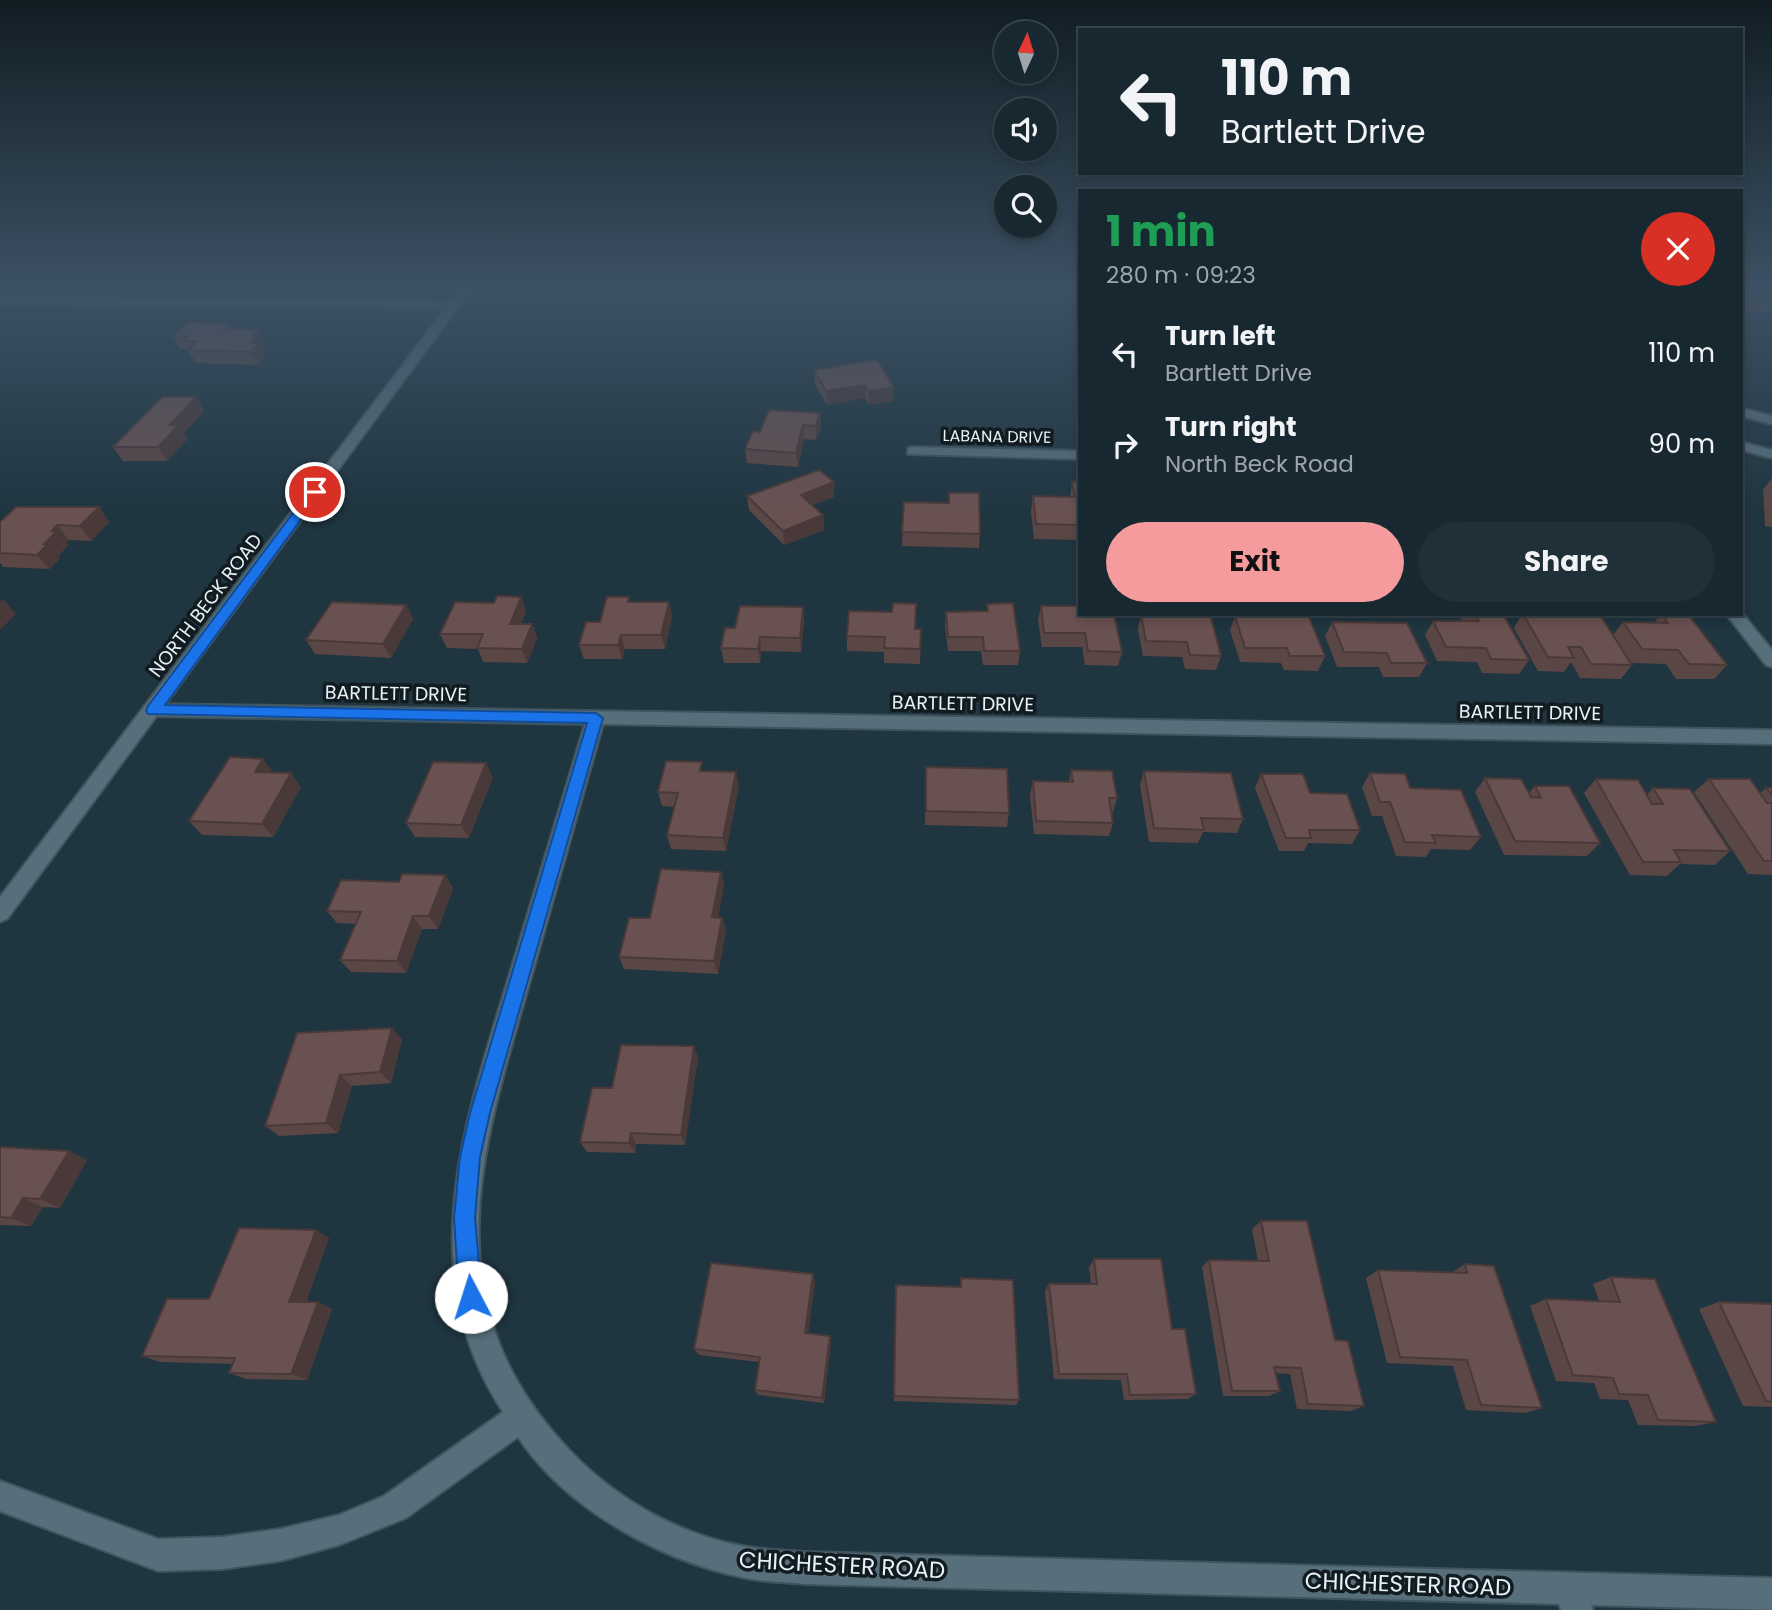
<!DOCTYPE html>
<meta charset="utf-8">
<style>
:root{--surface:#172830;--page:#203038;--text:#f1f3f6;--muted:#9ea6ab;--line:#36444c;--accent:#f59b9d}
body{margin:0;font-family:Poppins,sans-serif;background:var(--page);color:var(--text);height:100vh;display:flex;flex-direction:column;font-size:26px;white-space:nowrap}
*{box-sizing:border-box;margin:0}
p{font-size:23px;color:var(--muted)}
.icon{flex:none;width:38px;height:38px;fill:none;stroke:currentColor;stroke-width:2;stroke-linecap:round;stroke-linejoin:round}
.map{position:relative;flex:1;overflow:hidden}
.panel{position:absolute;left:1078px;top:189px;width:665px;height:427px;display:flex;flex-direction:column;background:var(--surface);border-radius:0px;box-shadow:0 4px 10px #0003,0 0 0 2px var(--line)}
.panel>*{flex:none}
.hud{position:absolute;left:1078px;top:28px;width:665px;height:147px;border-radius:0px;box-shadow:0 4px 10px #0003,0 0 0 2px var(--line);background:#172830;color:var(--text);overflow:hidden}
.needle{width:46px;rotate:4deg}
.controls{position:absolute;left:994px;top:21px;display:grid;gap:14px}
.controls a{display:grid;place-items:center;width:63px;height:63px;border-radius:50%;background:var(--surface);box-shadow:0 4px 10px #0003,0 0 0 2px var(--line);font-size:35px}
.pin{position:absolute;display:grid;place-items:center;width:60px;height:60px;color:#fff;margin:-30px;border:4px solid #fff;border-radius:50%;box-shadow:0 2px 7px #0007}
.me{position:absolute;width:77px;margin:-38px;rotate:355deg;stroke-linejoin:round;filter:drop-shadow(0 0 5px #0008)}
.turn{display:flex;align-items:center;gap:24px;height:147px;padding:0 28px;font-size:32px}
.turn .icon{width:91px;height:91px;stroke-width:2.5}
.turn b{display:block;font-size:49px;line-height:60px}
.round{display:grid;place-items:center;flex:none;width:74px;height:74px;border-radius:37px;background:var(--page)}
.overview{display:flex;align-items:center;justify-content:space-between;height:119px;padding:0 28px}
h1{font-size:42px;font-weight:700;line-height:52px;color:#1e9e55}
.primary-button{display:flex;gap:14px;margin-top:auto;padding:14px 28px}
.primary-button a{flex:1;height:80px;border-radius:42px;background:var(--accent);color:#111;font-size:28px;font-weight:700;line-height:80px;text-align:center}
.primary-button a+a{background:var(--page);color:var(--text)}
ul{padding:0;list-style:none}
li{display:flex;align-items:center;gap:21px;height:91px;padding:0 28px}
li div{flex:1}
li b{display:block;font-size:26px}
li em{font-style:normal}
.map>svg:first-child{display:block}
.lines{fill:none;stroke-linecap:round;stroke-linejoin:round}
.minor-casing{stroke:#40545d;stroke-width:4}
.secondary-casing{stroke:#40545d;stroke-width:4}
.minor{fill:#576f7b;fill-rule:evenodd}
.secondary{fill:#576f7b;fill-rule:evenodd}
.wall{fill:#5b4646}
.shaded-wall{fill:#4a3939}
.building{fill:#6a5151;stroke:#4a3939;stroke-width:2}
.route{fill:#1a73e8;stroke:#114b97;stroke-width:2}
.labels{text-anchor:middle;stroke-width:7;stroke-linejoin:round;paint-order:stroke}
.far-street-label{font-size:16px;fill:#e5f2f9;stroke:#111b20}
.street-label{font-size:19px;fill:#e5f2f9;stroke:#111b20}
.near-street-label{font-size:23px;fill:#e5f2f9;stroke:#111b20}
</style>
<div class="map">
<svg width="1772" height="1610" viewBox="0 0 1772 1610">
<rect width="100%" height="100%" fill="#1f3540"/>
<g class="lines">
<defs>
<g id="minor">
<polygon points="0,297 454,302 460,305 454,308 0,303"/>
<polygon points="1741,408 1772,416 1772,424 1741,416"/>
<polygon points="1741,442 1772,450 1772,458 1741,450"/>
<polygon points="913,447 1080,451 1080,459 908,454 908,448"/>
<polygon points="1741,612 1772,650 1772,667 1766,665 1726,614"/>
<path d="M 153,704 L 1772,730 L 1772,744 L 603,724 C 579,809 555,894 531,978 C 483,1145 430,1296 562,1442 C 608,1494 673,1533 742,1546 C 763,1550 784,1551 805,1552 L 1772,1578 L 1772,1610 L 1591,1605 L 1593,1610 L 1561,1610 L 1559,1604 L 805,1584 C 784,1582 762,1582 741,1577 C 659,1560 565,1508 518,1437 L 406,1518 L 339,1545 L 280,1561 L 222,1569 L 158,1571 L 0,1511 L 0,1481 L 158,1539 L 222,1537 L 280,1529 L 339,1515 L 384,1496 L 503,1412 C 410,1270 466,1119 510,973 C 535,890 560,807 585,724 L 153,716 L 147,714 L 144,710 L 147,706 Z"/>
</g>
<polygon id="secondary" points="461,288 472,288 7,919 0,922 0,897"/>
</defs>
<use href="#minor" class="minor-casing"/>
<use href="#secondary" class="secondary-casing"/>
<use href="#minor" class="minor"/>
<use href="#secondary" class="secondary"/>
</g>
<g class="wall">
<rect x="1741" y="288" width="31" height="24"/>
<polygon points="1080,318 1080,346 1077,331"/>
<polygon points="228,323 231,328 265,344 263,346 264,349 263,350 266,356 258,365 196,363 188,350 180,349 173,336"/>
<polygon points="877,360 894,401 869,405 865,398 827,405 815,384 814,370"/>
<polygon points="196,397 204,411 184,433 187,439 167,461 123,461 113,447"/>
<polygon points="820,413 821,427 816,440 804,439 798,467 747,463 745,449 760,432"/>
<polygon points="1772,478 1772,527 1765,526 1763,490"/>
<polygon points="834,482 834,497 812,505 823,515 824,530 784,545 749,510 747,496"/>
<polygon points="1072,482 1080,482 1080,540 1034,539 1031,511 1033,496 1070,497"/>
<polygon points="904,502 949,503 980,534 979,548 902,546"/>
<polygon points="99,507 109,522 91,541 69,540 66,542 68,545 58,556 60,558 49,569 3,567 0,563 0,522"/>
<polygon points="521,597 526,611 521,624 532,624 537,638 527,663 483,662 478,649 447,648 440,634 494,603"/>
<polygon points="629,597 630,602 669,602 672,617 665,649 625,649 622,659 584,659 579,645 600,622"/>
<polygon points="987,604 1020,651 1018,665 983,665 981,651 948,651 945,626 946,612 987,611"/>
<polygon points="406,605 413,619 391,658 315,654 306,640"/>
<polygon points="1041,606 1122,652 1118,666 1085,665 1082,647 1042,647 1038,620"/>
<polygon points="803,607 804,621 801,652 761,651 760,663 724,663 721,648 735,628"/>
<polygon points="1176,614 1210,614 1221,656 1216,670 1185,669 1182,657 1143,656 1138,629 1141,615 1176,615"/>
<polygon points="1460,614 1503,614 1529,660 1519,674 1482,673 1477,662 1437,661 1425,635 1433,621 1462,621 1459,615"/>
<polygon points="1522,614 1557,614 1613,635 1623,622 1654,623 1661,614 1727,665 1714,679 1676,679 1666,664 1631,663 1632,665 1621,679 1580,678 1571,662 1564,672 1538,671 1514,628"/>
<polygon points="1235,616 1325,656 1318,671 1284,670 1281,663 1240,662 1230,630"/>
<polygon points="1332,622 1427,663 1419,677 1383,677 1379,667 1337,667 1325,636"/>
<polygon points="915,629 921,629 920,664 884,663 884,652 847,651 847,636"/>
<polygon points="926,767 1009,813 1007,827 925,825"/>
<polygon points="1071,770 1117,798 1113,812 1111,812 1113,823 1109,836 1034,834 1030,795 1033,781 1069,782"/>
<polygon points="704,771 739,786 726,851 671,849 667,835 675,807 662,806 658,792"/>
<polygon points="1144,771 1243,819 1237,833 1203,832 1198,843 1149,842 1140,785"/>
<polygon points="274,773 301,787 273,837 202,835 189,821"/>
<polygon points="1370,773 1410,788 1481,837 1470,850 1431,849 1426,857 1396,856 1382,816 1372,816 1362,787"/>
<polygon points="1261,774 1310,793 1360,830 1352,844 1308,843 1304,851 1279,851 1255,788"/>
<polygon points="493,777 469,838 415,837 406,823"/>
<polygon points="1485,778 1529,793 1535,786 1600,843 1587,856 1504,855 1475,792"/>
<polygon points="1596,779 1647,795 1653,788 1730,851 1715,865 1680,864 1667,876 1630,875 1584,793"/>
<polygon points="1709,779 1760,793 1766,788 1772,788 1772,875 1748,874 1694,792"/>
<polygon points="721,872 724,885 718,917 722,918 726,930 718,974 624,969 619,957 650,918"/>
<polygon points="445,875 453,888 438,929 422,929 406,973 351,972 340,960 356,924 337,923 327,911 399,882"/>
<polygon points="297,1033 402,1039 391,1083 352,1086 338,1133 279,1136 265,1126"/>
<polygon points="698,1057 685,1145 636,1144 635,1153 587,1152 580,1142 612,1088"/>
<polygon points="0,1147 69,1151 87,1160 60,1208 43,1207 31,1226 0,1225"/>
<polygon points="1261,1221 1335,1340 1364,1406 1351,1411 1297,1409 1290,1374 1276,1373 1280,1391 1269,1396 1223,1396 1202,1267 1209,1260 1258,1261 1252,1229"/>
<polygon points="329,1238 306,1302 318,1302 332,1309 307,1380 246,1379 229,1373 233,1364 160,1362 142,1356 209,1299"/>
<polygon points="1094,1259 1172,1329 1196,1394 1188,1399 1124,1400 1121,1380 1054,1379 1045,1291 1049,1284 1091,1284 1089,1267"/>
<polygon points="1465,1264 1542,1408 1525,1413 1466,1410 1453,1366 1387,1363 1366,1278 1378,1270 1451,1273"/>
<polygon points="1611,1277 1716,1422 1694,1426 1638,1425 1628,1400 1600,1399 1594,1383 1556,1381 1530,1306 1546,1299 1599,1301 1593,1284"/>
<polygon points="961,1278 1019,1400 1016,1405 894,1401 896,1285 960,1287"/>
<polygon points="815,1282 808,1333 830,1336 831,1342 824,1403 758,1395 755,1390 759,1362 699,1355 694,1349"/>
<polygon points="1719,1302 1772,1303 1772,1407 1743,1406 1699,1309"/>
</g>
<g class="shaded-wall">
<polygon points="258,330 265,344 263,346 264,349 263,350 266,356 258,365 251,352 251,343 253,336"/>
<polygon points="865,385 865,398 827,405 826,391"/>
<polygon points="894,387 894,401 869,405 869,391"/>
<polygon points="196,397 204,411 184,433 187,439 167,461 158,447 170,425"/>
<polygon points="820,413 821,427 816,440 816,426"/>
<polygon points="803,425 804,439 798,467 796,453"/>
<polygon points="834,482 834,497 802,509 801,495"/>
<polygon points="99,507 109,522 91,541 80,526"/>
<polygon points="823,515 824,530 784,545 783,531"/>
<polygon points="57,525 69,540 66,542 68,545 58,556 60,558 49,569 37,555 52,531"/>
<polygon points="521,597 526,611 516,638 510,624"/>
<polygon points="3,599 16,614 0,630 0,602"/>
<polygon points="669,602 672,617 665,649 661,635"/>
<polygon points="406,605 413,619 391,658 383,644"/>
<polygon points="803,607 804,621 801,652 800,638"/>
<polygon points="532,624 537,638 527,663 522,649"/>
<polygon points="621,635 625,649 622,659 618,645"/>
<polygon points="760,637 761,651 760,663 758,649"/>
<polygon points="263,759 274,773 255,772"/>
<polygon points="486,763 493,777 469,838 461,825"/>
<polygon points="736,772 739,786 726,851 723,838"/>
<polygon points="291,773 301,787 273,837 262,824"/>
<polygon points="721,872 724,885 716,930 712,917"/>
<polygon points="445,875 453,888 438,929 429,916"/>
<polygon points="413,916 422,929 406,973 397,961"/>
<polygon points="722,918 726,930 718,974 714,961"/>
<polygon points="392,1028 402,1039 391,1083 380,1072"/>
<polygon points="694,1046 698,1057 685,1145 681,1135"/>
<polygon points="340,1075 352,1086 338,1133 326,1123"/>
<polygon points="631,1133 636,1144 635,1153 629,1143"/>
<polygon points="69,1151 87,1160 60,1208 40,1199"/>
<polygon points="23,1198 43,1207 31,1226 11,1218"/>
<polygon points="316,1230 329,1238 303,1309 289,1302"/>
<polygon points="813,1274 815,1282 807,1339 805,1333"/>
<polygon points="318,1302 332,1309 307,1380 291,1374"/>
<polygon points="830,1336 831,1342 824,1403 822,1398"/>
</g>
<g class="building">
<polygon points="1766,288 1772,288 1772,299 1750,299 1741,291 1741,290 1768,291"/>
<polygon points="188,322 228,323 224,328 258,330 253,336 258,336 251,343 259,343 251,352 188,350 197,341 184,341 188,337 173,336"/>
<polygon points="877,360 894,387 869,391 865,385 826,391 814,370"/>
<polygon points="162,397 196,397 170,425 179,425 158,447 113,447"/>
<polygon points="769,410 820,413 816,426 803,425 796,453 745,449 753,431 760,432"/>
<polygon points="819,470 834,482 801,495 823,515 783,531 747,496"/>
<polygon points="1072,482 1080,482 1080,525 1036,524 1033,496 1075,497"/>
<polygon points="949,493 979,493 980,534 902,532 904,502 949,503"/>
<polygon points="16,507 99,507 80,526 57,525 52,531 57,531 44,544 48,544 37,555 0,553 0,522"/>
<polygon points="497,596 521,597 510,624 532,624 522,649 477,648 483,634 440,634 455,602 494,603"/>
<polygon points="607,597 629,597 628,602 669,602 661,635 621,635 618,645 579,645 586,622 600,622"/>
<polygon points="332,602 406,605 383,644 306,640"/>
<polygon points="893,603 916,604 915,629 921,629 920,649 884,648 885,637 847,636 849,611 892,612"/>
<polygon points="1013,603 1020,651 984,651 983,637 948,637 946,612 988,611 987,604"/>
<polygon points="740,606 803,607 800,638 760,637 758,649 721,648 725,628 735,628"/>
<polygon points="1041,606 1080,606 1080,614 1114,614 1122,652 1088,651 1085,633 1044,633"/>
<polygon points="1180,614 1210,614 1221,656 1190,655 1187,642 1146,641 1141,615 1181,616"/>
<polygon points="1475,614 1503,614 1529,660 1491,659 1486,648 1446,647 1433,621 1479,621"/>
<polygon points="1523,614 1600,615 1632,665 1591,664 1581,647 1568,647 1574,658 1548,657"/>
<polygon points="1662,614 1688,614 1727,665 1689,664 1678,650 1642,649 1623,622 1668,623"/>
<polygon points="1235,616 1309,617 1325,656 1290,656 1287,648 1245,648"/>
<polygon points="1332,622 1407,623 1427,663 1391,663 1387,653 1344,652"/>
<polygon points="230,757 263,759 255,772 291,773 262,824 189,821"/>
<polygon points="666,761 702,762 700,771 736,772 723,838 667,835 678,793 658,792"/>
<polygon points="433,762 486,763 461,825 406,823"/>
<polygon points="926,767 1007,769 1009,813 926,811"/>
<polygon points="1071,770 1112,771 1117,798 1109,798 1113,823 1036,821 1033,781 1073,782"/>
<polygon points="1144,771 1231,773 1243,819 1201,818 1204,830 1154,828"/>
<polygon points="1370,773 1405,774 1410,788 1461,790 1481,837 1432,835 1436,843 1405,842 1390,802 1380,802"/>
<polygon points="1261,774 1303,774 1310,793 1347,794 1360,830 1309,830 1311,838 1286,838"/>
<polygon points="1485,778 1521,779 1531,797 1541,798 1535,786 1569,786 1600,843 1515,841"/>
<polygon points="1596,779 1638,780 1652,804 1663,804 1653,788 1690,789 1730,851 1674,850 1681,862 1643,862"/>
<polygon points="1709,779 1750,779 1767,803 1772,803 1772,861 1764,861"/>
<polygon points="1766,788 1772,788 1772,795"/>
<polygon points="661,869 721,872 712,917 722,918 714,961 619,957 629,918 650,918"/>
<polygon points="402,874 445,875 429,916 413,916 397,961 340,960 361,912 327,911 341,880 399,882"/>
<polygon points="392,1028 380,1072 340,1075 326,1123 265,1126 297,1033"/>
<polygon points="621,1045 694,1046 681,1135 631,1133 629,1143 580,1142 592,1088 612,1088"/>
<polygon points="0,1147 69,1151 40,1199 23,1198 11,1218 0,1217"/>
<polygon points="1261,1221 1307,1221 1335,1340 1348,1341 1364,1406 1308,1404 1301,1368 1274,1367 1280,1391 1232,1391 1209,1260 1269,1261"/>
<polygon points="239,1228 316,1230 289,1302 318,1302 291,1374 229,1373 235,1358 142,1356 167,1299 209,1299"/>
<polygon points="1094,1259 1161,1259 1172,1329 1185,1329 1196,1394 1130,1395 1127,1374 1059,1374 1049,1284 1097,1284"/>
<polygon points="711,1263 813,1274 805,1333 830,1336 822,1398 755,1390 760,1357 694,1349"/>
<polygon points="1465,1264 1494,1266 1542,1408 1481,1405 1467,1360 1400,1357 1378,1270 1467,1273"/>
<polygon points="1611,1277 1655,1279 1716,1422 1658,1420 1648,1395 1619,1394 1613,1378 1573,1375 1546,1299 1620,1302"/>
<polygon points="961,1278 1013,1280 1019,1400 894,1396 896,1285 961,1287"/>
<polygon points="1719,1302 1772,1304 1772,1402 1766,1401"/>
</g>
<linearGradient id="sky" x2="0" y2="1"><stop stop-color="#111d23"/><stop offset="0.56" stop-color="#3c5164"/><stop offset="1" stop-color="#3c5164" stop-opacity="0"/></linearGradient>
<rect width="1772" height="514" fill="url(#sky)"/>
<polygon class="route" points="315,488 321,492 165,705 596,713 603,718 490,1113 480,1157 475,1218 482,1297 479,1305 471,1308 463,1305 459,1297 454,1218 460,1157 470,1113 587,723 148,714 146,710 148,706 311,489"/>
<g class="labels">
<g class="far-street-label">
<text transform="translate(997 436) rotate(1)" y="6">LABANA DRIVE</text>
</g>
<g class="street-label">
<text transform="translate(205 605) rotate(-53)" y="7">NORTH BECK ROAD</text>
<text transform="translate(396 693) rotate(1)" y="7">BARTLETT DRIVE</text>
<text transform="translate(963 703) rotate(1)" y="7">BARTLETT DRIVE</text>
<text transform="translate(1530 712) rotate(1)" y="7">BARTLETT DRIVE</text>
</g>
<g class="near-street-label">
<text transform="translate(842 1565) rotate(3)" y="8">CHICHESTER ROAD</text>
<text transform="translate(1408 1584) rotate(2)" y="8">CHICHESTER ROAD</text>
</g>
</g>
</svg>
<div class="controls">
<a><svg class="needle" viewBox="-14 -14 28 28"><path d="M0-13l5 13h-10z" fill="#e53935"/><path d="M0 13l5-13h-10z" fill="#9ea6ab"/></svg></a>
<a><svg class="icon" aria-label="sound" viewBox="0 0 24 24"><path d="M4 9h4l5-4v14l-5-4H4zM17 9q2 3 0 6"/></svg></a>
<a><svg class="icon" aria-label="search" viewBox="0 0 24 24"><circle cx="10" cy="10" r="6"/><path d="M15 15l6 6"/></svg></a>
</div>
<div class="pin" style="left:315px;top:492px;background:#d93025"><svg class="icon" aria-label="arrive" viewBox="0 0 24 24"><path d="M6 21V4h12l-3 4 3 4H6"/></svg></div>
<svg class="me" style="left:471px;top:1297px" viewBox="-20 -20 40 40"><circle r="19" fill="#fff"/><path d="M0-13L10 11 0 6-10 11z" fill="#1a73e8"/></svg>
<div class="hud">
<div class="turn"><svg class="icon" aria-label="left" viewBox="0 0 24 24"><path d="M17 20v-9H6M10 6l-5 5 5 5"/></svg><div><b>110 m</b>Bartlett Drive</div></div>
</div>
<section class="panel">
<div class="overview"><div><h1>1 min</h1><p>280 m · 09:23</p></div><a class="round" style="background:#d93025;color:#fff"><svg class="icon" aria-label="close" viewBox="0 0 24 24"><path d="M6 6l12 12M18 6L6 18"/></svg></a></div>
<ul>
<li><svg class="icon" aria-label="left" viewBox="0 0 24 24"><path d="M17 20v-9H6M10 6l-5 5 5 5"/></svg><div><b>Turn left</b><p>Bartlett Drive</p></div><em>110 m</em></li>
<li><svg class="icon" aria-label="right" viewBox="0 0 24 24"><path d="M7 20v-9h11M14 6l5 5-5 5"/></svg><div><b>Turn right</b><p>North Beck Road</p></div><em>90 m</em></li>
</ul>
<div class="primary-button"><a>Exit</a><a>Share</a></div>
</section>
</div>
